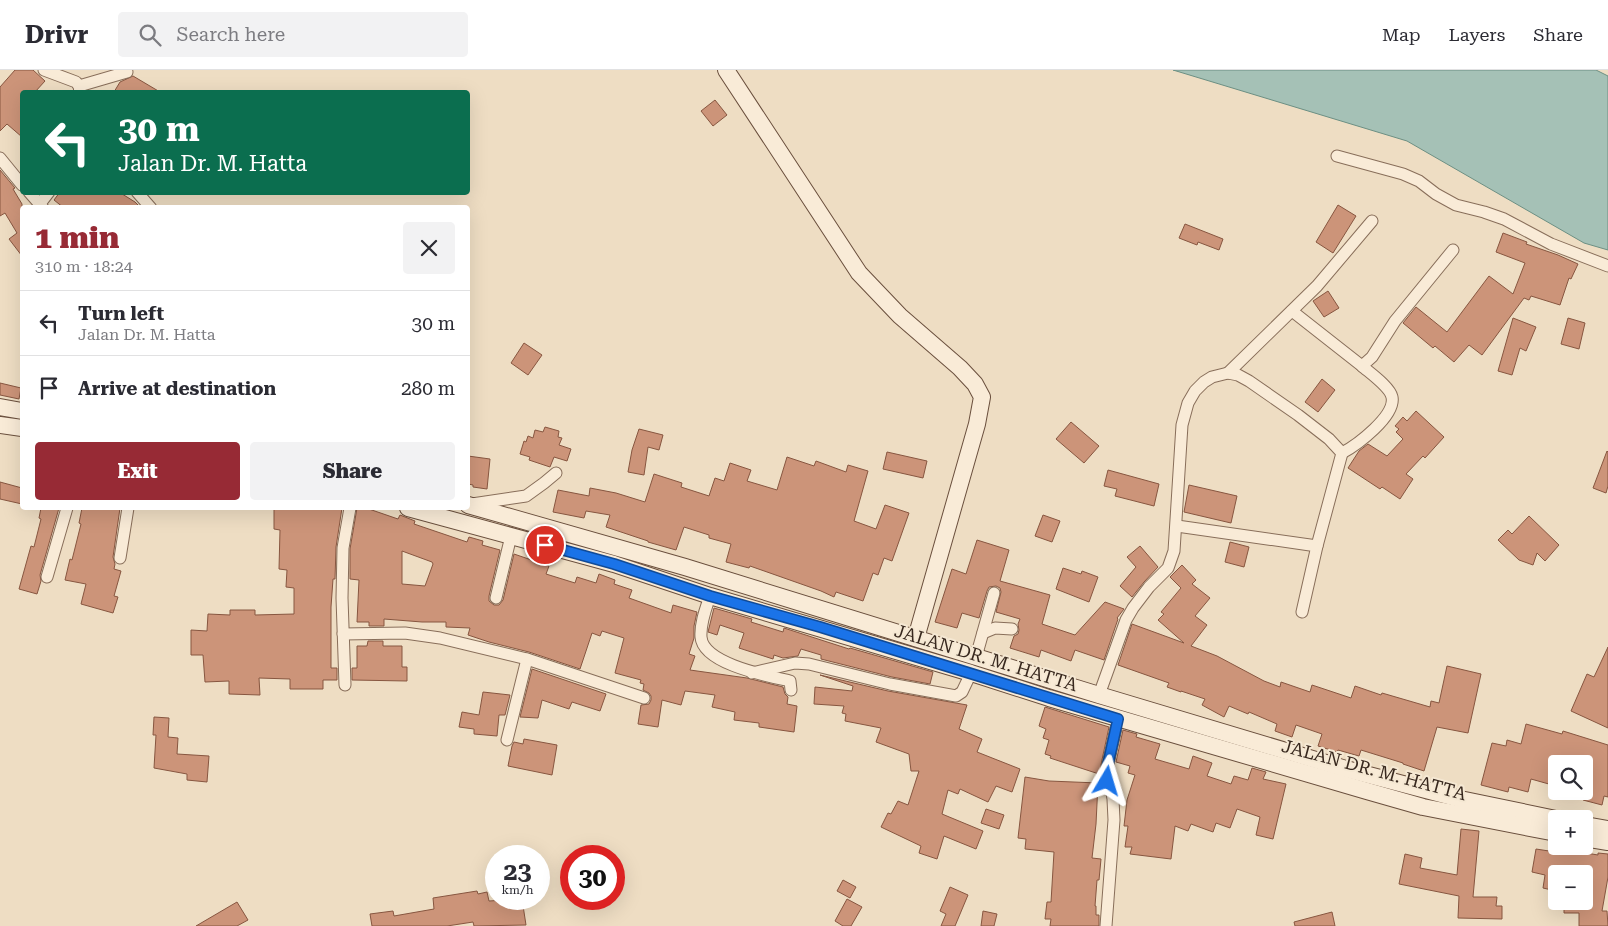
<!DOCTYPE html>
<meta charset="utf-8">
<style>
:root{--surface:#fff;--page:#f2f2f3;--text:#2b2b33;--muted:#7c7c81;--line:#e1e1e2;--accent:#972a35}
body{margin:0;font-family:"Roboto Serif",serif;background:var(--page);color:var(--text);height:100vh;display:flex;flex-direction:column;font-size:19px;white-space:nowrap}
*{box-sizing:border-box;margin:0}
p{font-size:16px;color:var(--muted)}
.icon{flex:none;width:28px;height:28px;fill:none;stroke:currentColor;stroke-width:2;stroke-linecap:round;stroke-linejoin:round}
.map{position:relative;flex:1;overflow:hidden}
.drawer{position:absolute;left:20px;top:135px;width:450px;height:305px;display:flex;flex-direction:column;background:var(--surface);border-radius:5px;box-shadow:0 5px 20px #0002}
.drawer>*{flex:none}
.top-card{position:absolute;left:20px;top:20px;width:450px;height:105px;border-radius:5px;box-shadow:0 5px 20px #0002;background:#0b6e4f;color:#fff;overflow:hidden}
.tools{position:absolute;left:1548px;top:685px;display:grid;gap:10px}
.tools a{display:grid;place-items:center;width:45px;height:45px;border-radius:5px;background:var(--surface);box-shadow:0 5px 20px #0002;font-size:25px}
.speed{position:absolute;left:485px;top:775px;display:flex;gap:10px;font-size:25px;font-weight:700;text-align:center}
.speed>*{display:grid;place-content:center;width:65px;height:65px;border-radius:50%;background:var(--surface);box-shadow:0 5px 20px #0002;line-height:1}
.speed small{font-size:12px;font-weight:400}
.speed .limit{border:8px solid #d22;background:#fff;color:#111}
.pin{position:absolute;display:grid;place-items:center;width:42px;height:42px;color:#fff;margin:-21px;border:2px solid #fff;border-radius:50%;box-shadow:0 1px 5px #0007}
.me{position:absolute;width:55px;margin:-28px;rotate:7deg;stroke-linejoin:round;filter:drop-shadow(0 0 4px #0008)}
.turn{display:flex;align-items:center;gap:18px;height:105px;padding:0 15px;font-size:22px}
.turn .icon{width:65px;height:65px;stroke-width:2.5}
.turn b{display:block;font-size:35px;line-height:42px}
.round{display:grid;place-items:center;flex:none;width:52px;height:52px;border-radius:5px;background:var(--page)}
.summary{display:flex;align-items:center;justify-content:space-between;height:85px;padding:0 15px}
h1{font-size:30px;font-weight:800;line-height:38px;color:var(--accent)}
.cta{display:flex;gap:10px;margin-top:auto;padding:10px 15px}
.cta a{flex:1;height:58px;border-radius:5px;background:var(--accent);color:#fff;font-size:20px;font-weight:800;line-height:58px;text-align:center}
.cta a+a{background:var(--page);color:var(--text)}
ul{padding:0;list-style:none}
li{display:flex;align-items:center;gap:15px;height:65px;padding:0 15px;border-top:1px solid var(--line)}
li div{flex:1}
li b{display:block;font-size:19px}
li em{font-style:normal}
header{display:flex;align-items:center;gap:30px;box-sizing:border-box;height:70px;padding:0 25px;background:var(--surface);border-bottom:1px solid var(--line)}
header strong{font-size:24px}
nav{display:flex;gap:28px;margin-inline-start:auto;font-size:18px}
.search{width:350px;height:45px;background:var(--page);display:flex;align-items:center;gap:12px;box-sizing:border-box;padding:0 18px;border-radius:5px;color:var(--muted);font-size:19px}
.map>svg:first-child{display:block}
.water{fill:#a5c1b6;stroke:#6c8f83}
.building{fill:#cc9479;stroke:#875640;fill-rule:evenodd}
.lines{fill:none;stroke-linecap:round;stroke-linejoin:round}
.street-casing{stroke:#886e5a;stroke-width:13}
.secondary-casing{stroke:#6a4f3d;stroke-width:18}
.street{stroke:#f9ebd7;stroke-width:11}
.secondary{stroke:#f9ebd7;stroke-width:16}
.route-casing{stroke:#114b97;stroke-width:12}
.route{stroke:#1a73e8;stroke-width:9}
.labels{text-anchor:middle;stroke-width:4;stroke-linejoin:round;paint-order:stroke}
.street-label{font-size:18px;fill:#38281e;stroke:#f5e8d3}
</style>
<header>
<strong>Drivr</strong>
<div class="search"><svg class="icon" aria-label="search" viewBox="0 0 24 24"><circle cx="10" cy="10" r="6"/><path d="M15 15l6 6"/></svg>Search here</div>
<nav><a>Map</a><a>Layers</a><a>Share</a></nav>
</header>
<div class="map">
<svg width="1608" height="856" viewBox="0 0 1608 856">
<rect width="100%" height="100%" fill="#eeddc3"/>
<polygon class="water" points="1173,0 1596,0 1608,6 1608,180 1584,173 1407,71"/>
<g class="building">
<polygon points="15,0 33,0 45,11 35,22 22,22 22,67 7,54 0,61 0,17"/>
<polygon points="133,6 160,22 114,22 120,12"/>
<polygon points="715,30 727,45 713,56 701,41"/>
<polygon points="0,100 15,118 13,119 22,134 22,186 9,169 17,163 5,143 0,146"/>
<polygon points="60,122 119,122 135,132 141,138 64,138 54,130"/>
<polygon points="1338,135 1356,146 1333,183 1316,172"/>
<polygon points="1185,154 1223,169 1219,180 1198,172 1197,175 1179,168"/>
<polygon points="1503,163 1527,172 1526,174 1558,185 1578,194 1571,209 1569,208 1560,235 1531,226 1529,230 1524,228 1482,285 1469,275 1454,292 1435,276 1433,278 1403,253 1416,237 1447,262 1489,206 1513,224 1525,193 1496,182"/>
<polygon points="1328,221 1339,238 1324,247 1313,231"/>
<polygon points="1513,248 1536,257 1526,281 1520,278 1512,305 1498,301"/>
<polygon points="1568,248 1585,253 1579,279 1561,274"/>
<polygon points="524,273 542,285 528,305 511,293"/>
<polygon points="1322,309 1335,320 1318,342 1305,332"/>
<polygon points="0,313 21,318 19,329 0,325"/>
<polygon points="1416,341 1444,367 1425,388 1423,386 1406,404 1413,409 1400,429 1382,417 1380,419 1348,398 1359,381 1368,374 1387,386 1403,369 1396,362 1399,359 1395,356 1403,347 1407,351"/>
<polygon points="1071,352 1099,376 1084,393 1056,369"/>
<polygon points="545,357 559,361 558,367 562,368 559,375 571,379 567,391 554,387 550,397 529,390 530,387 520,384 524,371 526,372 528,366 533,368 535,360 543,362"/>
<polygon points="639,359 663,365 659,380 648,377 644,405 628,402 632,380"/>
<polygon points="1607,381 1608,382 1608,416 1606,423 1593,418"/>
<polygon points="887,382 927,391 923,408 883,399"/>
<polygon points="468,386 490,389 487,419 473,417 473,415 468,414"/>
<polygon points="787,387 814,396 816,391 846,402 848,395 868,401 854,451 876,459 885,435 909,443 892,491 884,488 878,505 873,503 863,531 836,522 834,527 821,521 750,496 749,498 726,492 731,474 709,468 709,465 684,457 676,480 648,472 648,471 606,457 610,445 586,441 584,448 553,442 558,420 589,426 590,418 616,423 645,432 654,404 682,413 681,417 709,426 715,408 724,411 730,393 751,400 747,411 777,420"/>
<polygon points="1108,400 1159,414 1154,436 1115,426 1117,419 1104,416"/>
<polygon points="0,412 22,418 22,434 0,429"/>
<polygon points="1189,415 1237,426 1231,453 1184,442"/>
<polygon points="41,438 59,438 40,505 41,511 37,524 19,519 31,476 34,477 41,449 39,448"/>
<polygon points="82,438 120,438 113,487 115,494 114,499 121,501 114,526 118,527 113,543 81,534 86,514 65,510 70,489 72,490 81,454 79,453"/>
<polygon points="274,438 342,438 336,477 335,509 333,509 331,537 331,598 337,598 337,610 323,610 323,619 290,619 290,609 259,608 260,625 229,624 229,611 205,612 203,585 191,585 191,560 207,561 208,544 230,545 230,540 255,540 255,545 294,544 294,518 286,517 287,500 279,499 280,460 274,459"/>
<path d="M 357,438 L 366,438 L 398,449 L 400,445 L 415,451 L 414,454 L 467,472 L 469,467 L 483,471 L 482,475 L 500,480 L 489,526 L 489,531 L 494,535 L 499,535 L 503,530 L 514,484 L 549,496 L 546,504 L 575,513 L 577,507 L 596,513 L 599,504 L 615,510 L 614,514 L 632,520 L 629,528 L 671,543 L 673,535 L 697,542 L 694,556 L 694,568 L 689,584 L 695,586 L 690,600 L 747,608 L 783,617 L 785,624 L 788,627 L 787,634 L 797,636 L 794,662 L 759,657 L 759,653 L 734,650 L 735,642 L 712,637 L 715,625 L 685,621 L 681,635 L 662,630 L 658,657 L 638,654 L 641,635 L 649,634 L 651,630 L 651,626 L 649,623 L 643,620 L 644,614 L 640,613 L 641,610 L 615,603 L 624,568 L 602,561 L 600,566 L 592,563 L 580,599 L 529,582 L 489,572 L 468,565 L 470,558 L 446,557 L 446,552 L 422,552 L 384,549 L 384,556 L 369,556 L 369,552 L 357,552 L 359,510 L 350,509 L 350,479 ZM 402,481 L 432,492 L 433,494 L 425,516 L 402,514 Z"/>
<polygon points="1043,445 1060,451 1052,472 1035,466"/>
<polygon points="1529,446 1559,475 1545,491 1537,483 1533,495 1519,490 1498,470 1508,460 1512,464"/>
<polygon points="977,470 1009,480 1000,511 1050,525 1042,554 1075,565 1105,532 1124,539 1117,548 1118,549 1104,590 1075,580 1071,591 1041,580 1039,587 1010,578 1014,566 1018,564 1019,560 1018,554 1020,549 996,542 1001,522 1000,518 996,516 989,517 987,521 979,548 962,543 957,558 935,552 952,499 966,504"/>
<polygon points="1230,472 1249,477 1244,497 1225,492"/>
<polygon points="1140,476 1158,497 1144,512 1132,527 1120,516 1136,497 1127,487"/>
<polygon points="1182,495 1196,510 1192,514 1210,528 1195,546 1207,555 1191,576 1217,586 1264,611 1280,617 1281,612 1310,622 1312,615 1351,628 1355,616 1381,625 1382,623 1430,637 1431,631 1439,633 1447,596 1481,604 1468,663 1437,657 1424,701 1403,694 1403,693 1361,680 1359,686 1338,680 1337,682 1318,676 1322,664 1296,655 1292,667 1275,661 1277,654 1249,642 1248,644 1229,636 1224,647 1202,635 1205,629 1181,621 1181,622 1167,617 1169,613 1118,595 1132,554 1184,573 1158,550 1164,544 1161,542 1181,518 1170,507"/>
<polygon points="1063,498 1081,504 1082,501 1098,507 1089,532 1056,519"/>
<polygon points="714,538 752,549 751,552 783,562 784,558 849,579 850,578 933,602 930,614 892,607 821,589 821,585 801,579 798,586 783,588 774,585 773,589 739,578 744,563 720,555 717,565 708,562"/>
<polygon points="368,571 383,571 383,576 402,576 402,597 407,597 407,611 352,610 352,598 357,598 357,576 367,576"/>
<polygon points="1608,577 1608,658 1571,641 1587,604 1594,607"/>
<polygon points="532,599 606,624 600,641 572,632 569,639 542,630 538,648 520,647"/>
<polygon points="820,605 888,621 967,635 959,659 982,669 977,682 1020,699 1012,722 996,716 988,732 960,719 958,724 948,720 942,744 983,761 976,779 944,766 937,789 919,783 921,776 881,757 888,743 891,744 898,731 908,735 919,701 911,701 909,684 876,672 881,658 845,651 846,644 842,643 844,636 814,634 815,617 852,621 853,616"/>
<polygon points="483,622 510,625 505,645 499,645 497,666 474,664 474,659 459,657 462,642 479,645"/>
<polygon points="1045,637 1109,657 1099,704 1050,688 1051,686 1045,684 1049,670 1043,668 1046,659 1039,656"/>
<polygon points="154,647 169,648 168,667 178,668 177,684 209,686 207,712 187,710 187,704 154,698 156,665 153,665"/>
<polygon points="1526,654 1562,664 1563,661 1608,675 1608,727 1604,726 1602,735 1583,730 1584,724 1584,694 1556,694 1556,716 1531,709 1528,722 1509,717 1508,722 1481,715 1492,673 1506,676 1507,670 1521,674"/>
<polygon points="1123,660 1137,664 1136,667 1160,674 1155,689 1189,699 1193,686 1212,693 1207,706 1231,714 1234,706 1248,710 1252,698 1266,702 1263,709 1286,714 1273,769 1256,765 1260,747 1237,739 1230,758 1216,753 1213,762 1191,754 1188,761 1175,756 1171,789 1130,784 1132,777 1125,777 1128,756 1124,756 1127,730 1135,705 1128,703 1130,696 1116,692"/>
<polygon points="524,669 557,675 552,705 508,696 512,676 514,672 523,674"/>
<polygon points="1025,707 1049,711 1098,713 1096,754 1092,788 1101,789 1099,810 1097,810 1095,836 1096,836 1096,845 1099,845 1099,856 1050,856 1051,849 1045,849 1047,832 1051,832 1054,782 1025,779 1026,769 1018,768"/>
<polygon points="986,739 1004,745 999,759 981,753"/>
<polygon points="1461,759 1479,761 1473,827 1497,827 1496,836 1502,836 1502,849 1458,848 1459,826 1399,814 1405,784 1422,788 1420,798 1457,805"/>
<polygon points="1550,777 1598,785 1598,783 1608,784 1608,807 1602,841 1607,841 1608,856 1579,856 1579,843 1564,843 1564,831 1584,831 1584,804 1556,804 1556,821 1543,818 1545,805 1532,802 1536,779 1549,781"/>
<polygon points="843,810 856,817 850,828 837,821"/>
<polygon points="950,817 968,825 955,856 941,856 946,844 940,841"/>
<polygon points="477,821 478,824 487,822 489,831 522,829 526,855 474,856 473,852 447,856 372,856 370,844 393,841 394,846 434,839 433,828"/>
<polygon points="847,829 862,837 851,856 843,856 835,851"/>
<polygon points="237,832 248,850 237,856 196,856"/>
<polygon points="983,841 997,844 994,856 981,856"/>
<polygon points="1332,842 1335,856 1295,856 1294,852"/>
</g>
<g class="lines">
<defs>
<g id="street">
<polyline points="44,0 76,12 79,16 80,22"/>
<polyline points="79,16 127,2"/>
<polyline points="1337,86 1403,104 1419,111 1436,124 1456,135 1484,142 1504,149 1551,174 1608,196"/>
<polyline points="0,88 22,115"/>
<polyline points="29,122 43,138"/>
<polyline points="137,122 151,138"/>
<polyline points="39,135 49,122"/>
<polyline points="1292,241 1362,296"/>
<polyline points="1228,303 1317,216 1372,151"/>
<path d="M 1342,383 C 1357,375 1396,346 1392,327 C 1390,317 1370,303 1362,296 L 1372,287 L 1395,251 L 1453,180"/>
<polyline points="472,434 526,426 544,413 556,403"/>
<polyline points="1177,456 1317,476"/>
<polyline points="120,488 128,438"/>
<polyline points="47,507 67,438"/>
<path d="M 710,526 C 706,538 700,553 701,567 C 703,594 768,606 790,611 L 791,620"/>
<polyline points="496,528 511,466"/>
<polyline points="983,563 995,558 1012,559"/>
<polyline points="343,564 405,563 440,568 527,589 644,628"/>
<polyline points="976,587 994,523"/>
<polyline points="752,603 795,593 809,594 890,614 956,626 962,622 971,603"/>
<polyline points="345,615 342,528 343,478 350,438"/>
<polyline points="1099,625 1126,550 1133,538 1149,517 1168,498 1174,481 1182,355 1188,333 1195,321 1204,312 1212,307 1228,303 1238,305 1249,311 1298,345 1329,369 1342,383 1317,476 1302,542"/>
<polyline points="507,670 527,589"/>
<polyline points="1106,856 1114,750 1113,729 1112,723 1109,718 1106,703 1118,649"/>
</g>
<g id="secondary">
<polyline points="726,0 859,203 900,246 960,298 975,314 982,327 977,354 916,568"/>
<polyline points="0,337 22,341"/>
<polyline points="0,355 22,358"/>
<polyline points="468,435 685,497 1099,625 1346,699 1460,729 1556,749"/>
<polyline points="408,438 614,494 710,526 971,603 1049,628 1367,721 1423,737 1556,763"/>
<polyline points="1584,755 1608,759"/>
<polyline points="1584,768 1608,772"/>
</g>
</defs>
<use href="#street" class="street-casing"/>
<use href="#secondary" class="secondary-casing"/>
<use href="#street" class="street"/>
<use href="#secondary" class="secondary"/>
</g>
<g class="lines">
<defs>
<polyline id="route" points="545,475 614,494 710,526 820,557 1118,649 1106,703 1107,711"/>
</defs>
<use href="#route" class="route-casing"/>
<use href="#route" class="route"/>
</g>
<g class="labels">
<g class="street-label">
<text transform="translate(986 588) rotate(17)" y="6">JALAN DR. M. HATTA</text>
<text transform="translate(1374 700) rotate(15)" y="6">JALAN DR. M. HATTA</text>
</g>
</g>
</svg>
<div class="tools">
<a><svg class="icon" aria-label="search" viewBox="0 0 24 24"><circle cx="10" cy="10" r="6"/><path d="M15 15l6 6"/></svg></a>
<a>+</a>
<a>−</a>
</div>
<div class="speed"><div>23<small>km/h</small></div><div class="limit">30</div></div>
<div class="pin" style="left:545px;top:475px;background:#d93025"><svg class="icon" aria-label="arrive" viewBox="0 0 24 24"><path d="M6 21V4h12l-3 4 3 4H6"/></svg></div>
<svg class="me" style="left:1107px;top:711px" viewBox="-20 -20 40 40"><path d="M0-17L14 15 0 8-14 15z" fill="#1a73e8" stroke="#fff" stroke-width="4"/></svg>
<div class="top-card">
<div class="turn"><svg class="icon" aria-label="left" viewBox="0 0 24 24"><path d="M17 20v-9H6M10 6l-5 5 5 5"/></svg><div><b>30 m</b>Jalan Dr. M. Hatta</div></div>
</div>
<section class="drawer">
<div class="summary"><div><h1>1 min</h1><p>310 m · 18:24</p></div><a class="round"><svg class="icon" aria-label="close" viewBox="0 0 24 24"><path d="M6 6l12 12M18 6L6 18"/></svg></a></div>
<ul>
<li><svg class="icon" aria-label="left" viewBox="0 0 24 24"><path d="M17 20v-9H6M10 6l-5 5 5 5"/></svg><div><b>Turn left</b><p>Jalan Dr. M. Hatta</p></div><em>30 m</em></li>
<li><svg class="icon" aria-label="arrive" viewBox="0 0 24 24"><path d="M6 21V4h12l-3 4 3 4H6"/></svg><div><b>Arrive at destination</b></div><em>280 m</em></li>
</ul>
<div class="cta"><a>Exit</a><a>Share</a></div>
</section>
</div>
